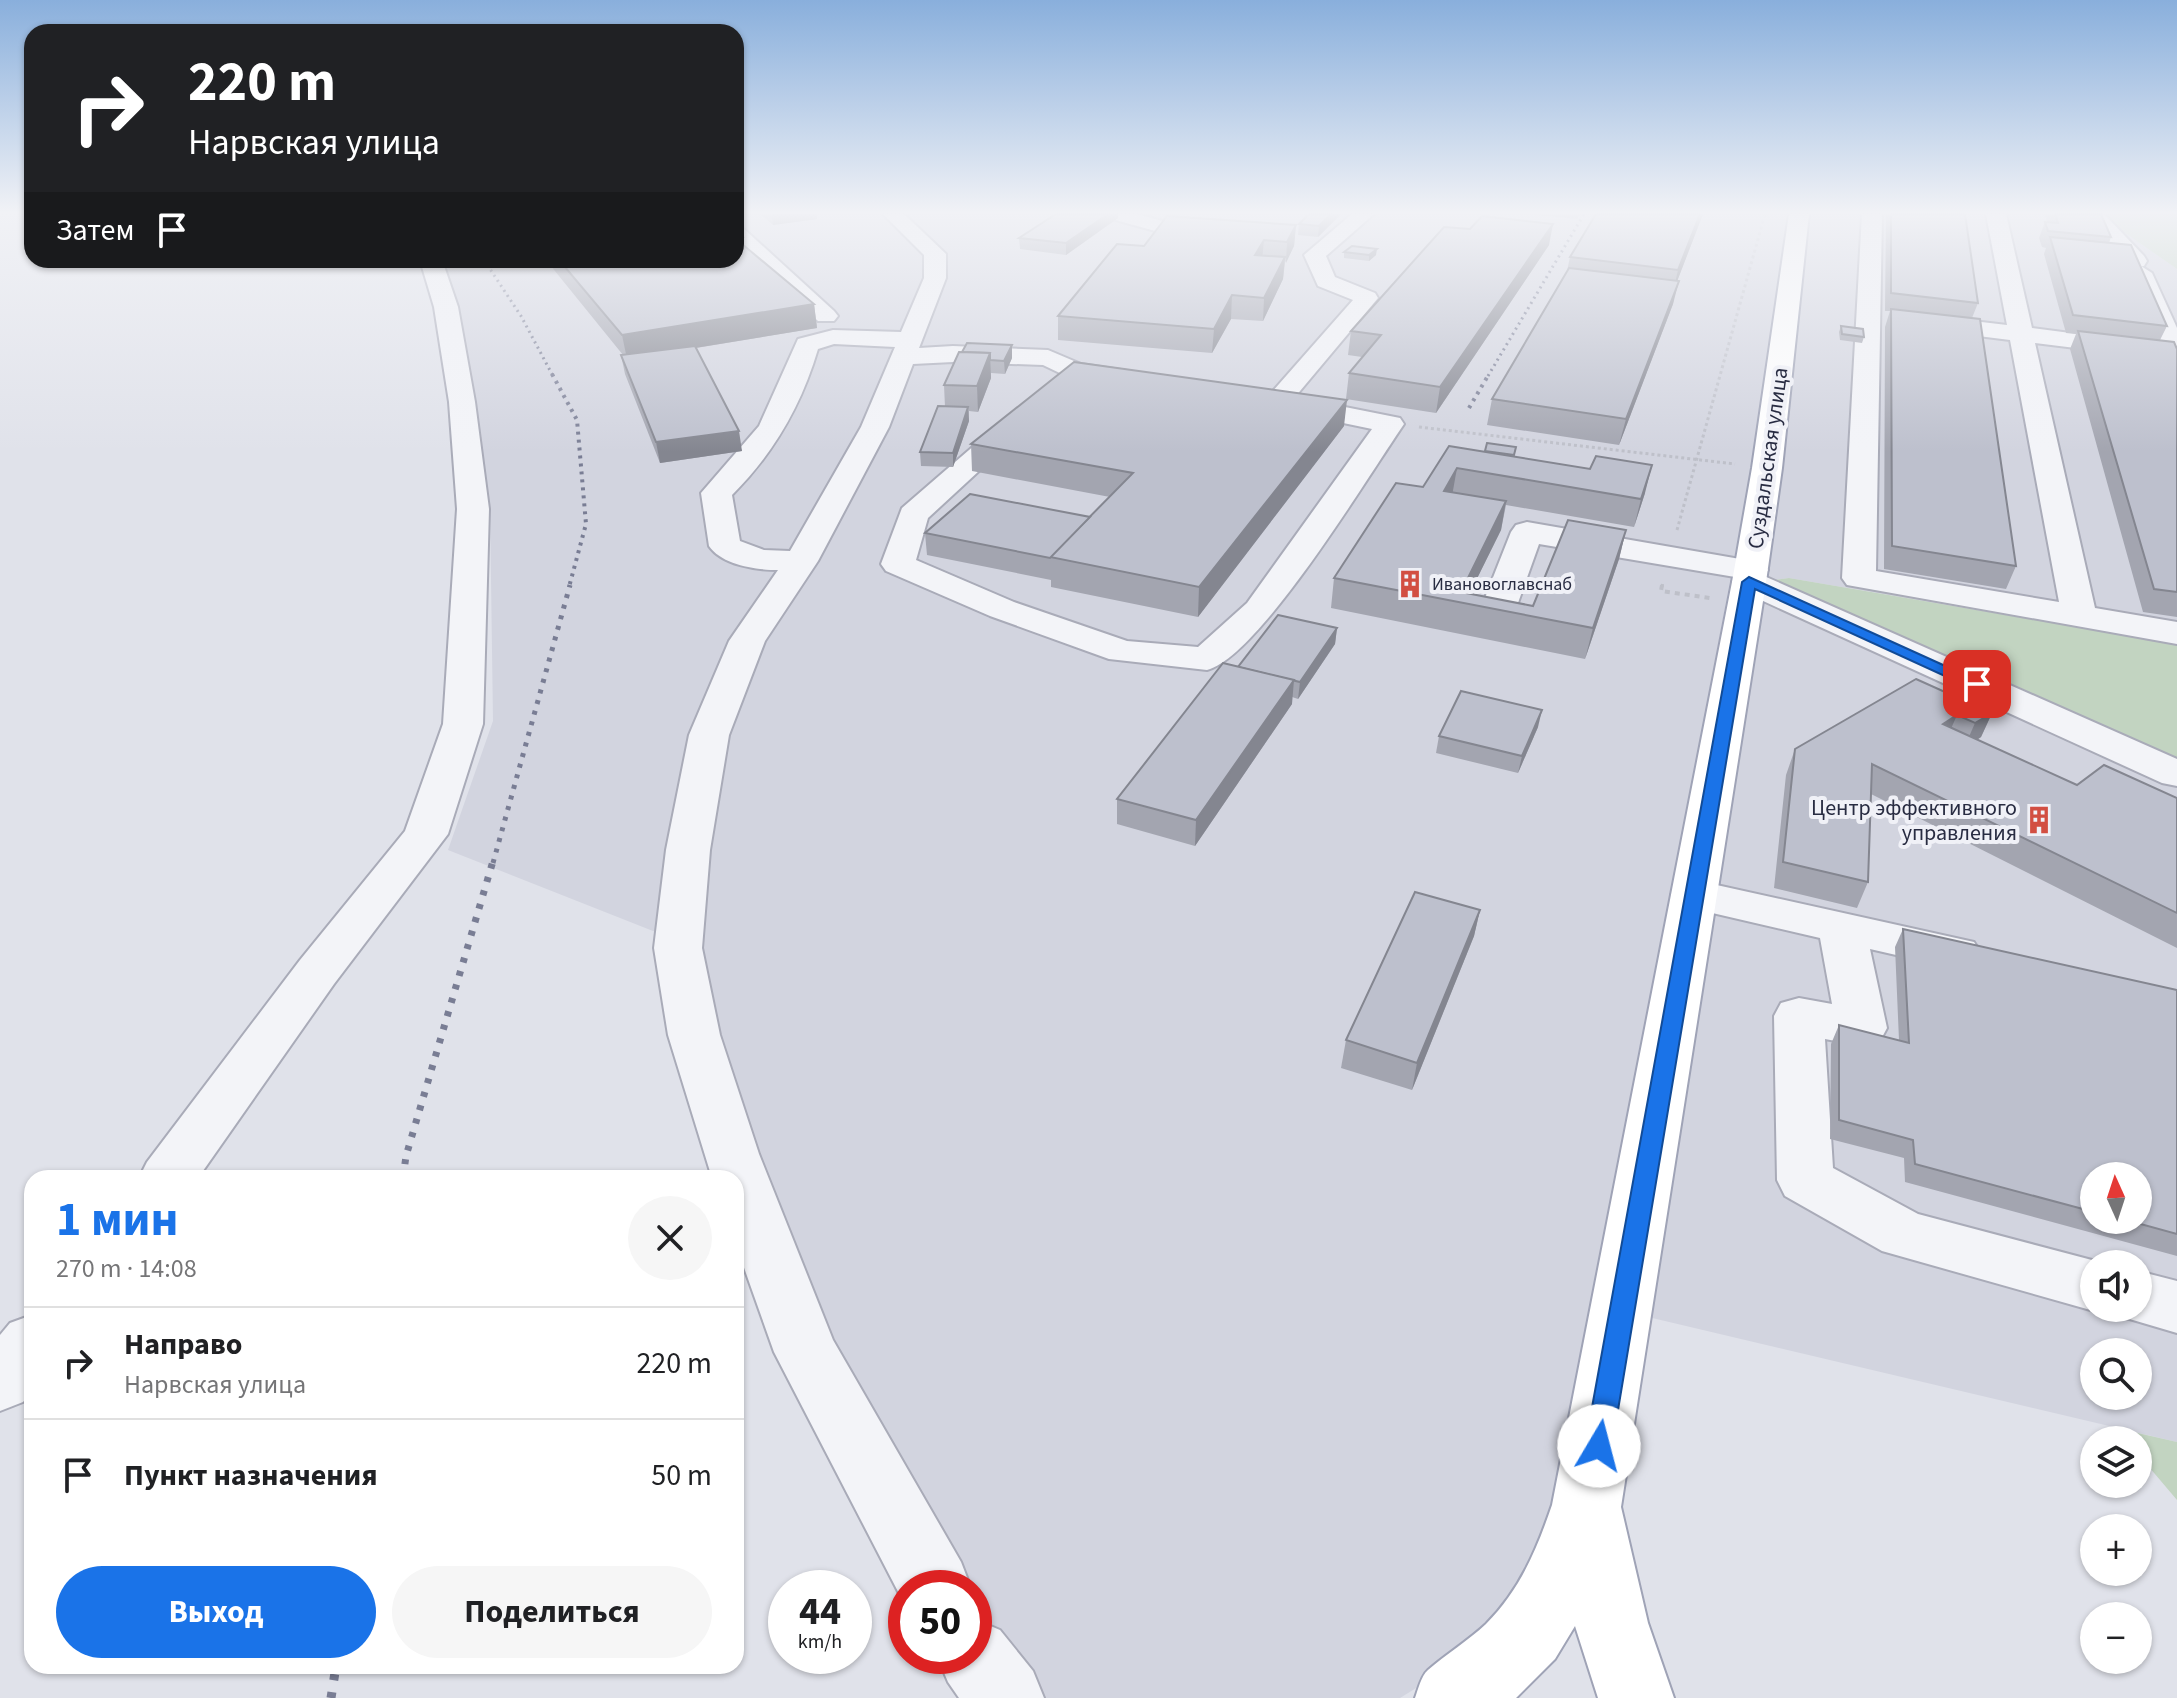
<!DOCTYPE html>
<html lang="ru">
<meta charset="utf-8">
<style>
:root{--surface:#fff;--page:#f6f6f6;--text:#202124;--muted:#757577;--line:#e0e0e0;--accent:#1a73e8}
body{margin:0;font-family:"Source Sans 3",sans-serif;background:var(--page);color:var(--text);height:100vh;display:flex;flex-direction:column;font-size:30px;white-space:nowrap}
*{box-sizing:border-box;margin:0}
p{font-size:26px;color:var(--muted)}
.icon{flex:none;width:44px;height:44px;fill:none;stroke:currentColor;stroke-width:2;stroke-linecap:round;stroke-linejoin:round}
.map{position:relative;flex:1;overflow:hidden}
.drawer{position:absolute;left:24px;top:1170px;width:720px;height:504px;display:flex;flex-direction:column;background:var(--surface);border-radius:24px;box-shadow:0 2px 6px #0004}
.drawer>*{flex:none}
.hud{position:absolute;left:24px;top:24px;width:720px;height:244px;border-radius:24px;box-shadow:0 2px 6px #0004;background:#202124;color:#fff;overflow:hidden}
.needle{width:52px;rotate:357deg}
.controls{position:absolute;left:2080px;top:1162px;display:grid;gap:16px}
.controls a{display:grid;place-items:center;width:72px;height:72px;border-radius:50%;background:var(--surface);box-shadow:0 2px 6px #0004;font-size:40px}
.speed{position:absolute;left:768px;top:1570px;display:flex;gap:16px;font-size:40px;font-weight:700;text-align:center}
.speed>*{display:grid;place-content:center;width:104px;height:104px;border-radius:50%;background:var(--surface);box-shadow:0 2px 6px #0004;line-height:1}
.speed small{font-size:20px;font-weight:400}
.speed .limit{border:12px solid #d22;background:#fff;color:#111}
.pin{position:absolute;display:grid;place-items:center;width:68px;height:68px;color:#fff;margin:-34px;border-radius:16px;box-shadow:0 4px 12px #0006}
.me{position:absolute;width:88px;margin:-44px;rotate:8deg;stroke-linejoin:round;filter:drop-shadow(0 0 6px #0008)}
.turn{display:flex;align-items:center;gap:28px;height:168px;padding:0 32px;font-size:36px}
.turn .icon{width:104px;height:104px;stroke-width:2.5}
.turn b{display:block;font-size:56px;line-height:68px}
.then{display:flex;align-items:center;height:76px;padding:0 32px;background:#0003;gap:16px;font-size:30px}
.round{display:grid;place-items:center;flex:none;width:84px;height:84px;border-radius:42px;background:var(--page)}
.headline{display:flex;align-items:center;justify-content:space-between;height:136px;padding:0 32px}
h1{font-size:48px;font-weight:700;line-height:60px;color:var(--accent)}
.action{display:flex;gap:16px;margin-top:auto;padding:16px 32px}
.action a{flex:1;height:92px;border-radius:48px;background:var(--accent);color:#fff;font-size:32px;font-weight:700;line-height:92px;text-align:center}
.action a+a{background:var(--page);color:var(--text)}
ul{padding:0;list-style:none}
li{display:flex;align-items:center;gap:24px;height:112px;padding:0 32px;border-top:2px solid var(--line)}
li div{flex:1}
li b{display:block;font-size:30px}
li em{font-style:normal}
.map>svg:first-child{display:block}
.built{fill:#d2d4df;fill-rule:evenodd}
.green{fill:#c2d4c1}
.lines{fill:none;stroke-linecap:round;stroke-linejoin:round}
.minor-casing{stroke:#a9abb8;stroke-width:4}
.major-casing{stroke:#9fa3b6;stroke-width:4}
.path-far1{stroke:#bec0c9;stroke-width:3;stroke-dasharray:3 3;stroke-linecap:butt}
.path{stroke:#bec0c9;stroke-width:4;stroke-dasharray:5 5;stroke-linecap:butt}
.minor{fill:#f3f4f8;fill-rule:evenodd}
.major{fill:#fff;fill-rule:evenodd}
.rail-far4{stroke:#797d94;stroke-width:3;stroke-dasharray:2 4;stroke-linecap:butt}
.rail-far3{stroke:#797d94;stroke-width:4;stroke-dasharray:3 5;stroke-linecap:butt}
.rail-far2{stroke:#797d94;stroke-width:5;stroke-dasharray:4 7;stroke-linecap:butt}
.rail-far1{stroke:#797d94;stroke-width:7;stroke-dasharray:5 9;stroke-linecap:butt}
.rail{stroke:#797d94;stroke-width:9;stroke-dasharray:6 12;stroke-linecap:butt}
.wall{fill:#a3a5b0;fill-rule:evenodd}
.shaded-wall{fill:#848690}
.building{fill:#bdc0cd;stroke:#848690;stroke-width:2}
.route{fill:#1a73e8;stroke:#114b97;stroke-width:2}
.labels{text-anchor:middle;stroke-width:8;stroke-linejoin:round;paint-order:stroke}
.far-poi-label{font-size:18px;fill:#282c42;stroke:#f0f1f7;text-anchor:start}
.street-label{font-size:22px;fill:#282c42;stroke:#f0f1f7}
.poi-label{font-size:22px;fill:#282c42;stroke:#f0f1f7;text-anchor:end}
</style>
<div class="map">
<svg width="2177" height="1698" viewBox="0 0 2177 1698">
<rect width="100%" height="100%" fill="#e0e2ea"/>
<g class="built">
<polygon points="736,214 1799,214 1548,1550 1481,1648 1400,1698 1028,1698 974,1621 974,1588 955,1588 814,1348 691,946 448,850 493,721 490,507 461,350 439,260 736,260"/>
<polygon points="1812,214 2098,214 2177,269 2177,644 1789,578 1757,582"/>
<path d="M 1759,590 L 2177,778 L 2177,1442 L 1648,1317 ZM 2094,1176 L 2138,1176 L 2138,1220 L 2094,1220 ZM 2094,1264 L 2138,1264 L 2138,1308 L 2094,1308 ZM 2094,1352 L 2138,1352 L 2138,1396 L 2094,1396 Z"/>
</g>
<g class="green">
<polygon points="2098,214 2177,214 2177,269"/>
<polygon points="1789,578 2177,644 2177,770 1757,582"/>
<polygon points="2116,1428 2177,1442 2177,1500 2138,1454 2138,1440 2126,1440"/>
</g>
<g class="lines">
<defs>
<g id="minor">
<path d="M 883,214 L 904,214 L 946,254 L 946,278 L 919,348 L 953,346 L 1048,350 L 1081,364 L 1134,372 L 1138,378 L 1134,384 L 1125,386 L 1066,376 L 1043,365 L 953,362 L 913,364 L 889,427 L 818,561 L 765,641 L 729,735 L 710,850 L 702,948 L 720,1035 L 759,1154 L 833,1340 L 961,1562 L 971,1588 L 906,1588 L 906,1607 L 774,1352 L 736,1245 L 736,1178 L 712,1178 L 668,1035 L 654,948 L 666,850 L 689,735 L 729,641 L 778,570 C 756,570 722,565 709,546 L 701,493 L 759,426 L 798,339 L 833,330 L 901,332 L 924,278 L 924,255 ZM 834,344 L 895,347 L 861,427 L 790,551 L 764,550 L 740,541 L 732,495 C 774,453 801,406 818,349 Z"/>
<polygon points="1105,214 1137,214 1177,225 1180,229 1170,235 1108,218"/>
<path d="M 1352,214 L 1374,214 L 1326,256 L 1335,277 L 1375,293 L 1378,298 L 1295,397 L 1400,418 L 1404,424 C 1369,475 1259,657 1207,670 L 1109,659 L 990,616 L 886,571 L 881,564 L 902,508 L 1006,418 L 1016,416 L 1026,418 L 1030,424 L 928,518 L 916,560 L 1014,602 L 1127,641 L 1198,647 L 1247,603 L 1372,429 L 1267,407 L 1264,401 L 1353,300 L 1318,286 L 1304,255 Z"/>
<polygon points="1862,214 1882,214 1876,571 2059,602 2010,340 1922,329 1914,327 1910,322 1914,317 1922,315 2007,325 1986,214 2006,214 2032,328 2132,341 2141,343 2144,348 2141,353 2132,355 2035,343 2095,608 2177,622 2177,644 1847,585 1842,578"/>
<polygon points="2080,214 2105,215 2144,256 2147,261 2144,266 2136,267 2089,261 2086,256 2089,251 2116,252"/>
<polygon points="736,226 743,228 834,311 838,316 834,321 818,321 736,243"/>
<polygon points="420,260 442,260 458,307 475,402 489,509 483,724 448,834 334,984 198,1178 139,1178 147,1162 300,960 405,831 443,724 457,509 449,402 434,307"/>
<polygon points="2141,266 2152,273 2177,328 2177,363 2168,360 2164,355 2130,273"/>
<path d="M 1527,522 L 1763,563 L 1768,570 L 1764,576 L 2177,759 L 2177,786 L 2162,783 L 1737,589 L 1732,582 L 1735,577 L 1539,544 L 1514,614 L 1518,620 L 1512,627 C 1498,631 1486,631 1477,618 L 1511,532 L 1516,525 Z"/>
<polygon points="1694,880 1974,942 1981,953 1974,964 1957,969 1870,949 1887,1028 1880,1041 1862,1046 1825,1039 1833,1168 1918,1214 2107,1264 2094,1264 2094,1308 2102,1308 2094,1311 1882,1251 1785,1196 1777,1180 1774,1016 1781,1003 1799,998 1832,1004 1820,938 1678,905 1671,895 1678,885"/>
<polygon points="2138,1271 2177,1281 2177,1333 2116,1315 2113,1308 2138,1308"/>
<polygon points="32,1315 32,1391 23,1402 0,1411 0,1335 10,1323"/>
<polygon points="974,1619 1000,1630 1033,1671 1044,1698 959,1698 948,1682 937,1656 974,1656"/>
</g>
<path id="major" d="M 1789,214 L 1809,214 L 1782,468 L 1766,582 L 1621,1507 L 1648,1623 L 1674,1698 L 1598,1698 L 1575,1626 L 1555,1659 L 1516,1698 L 1415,1698 C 1418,1690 1421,1676 1428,1670 C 1446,1654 1468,1641 1486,1624 C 1520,1590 1537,1549 1552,1505 L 1732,582 L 1752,468 Z"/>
</defs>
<use href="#minor" class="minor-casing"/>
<use href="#major" class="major-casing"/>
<g class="path-far1">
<polyline points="1419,427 1735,464"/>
<polyline points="1677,530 1765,214"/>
<polyline points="1662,587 1663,582"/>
</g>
<polyline class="path" points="1662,585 1661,591 1710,598"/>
<use href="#minor" class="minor"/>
<use href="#major" class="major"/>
<g class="rail-far4">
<polyline points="484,260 521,316 553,376"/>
<polyline points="1488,376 1584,214"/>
</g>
<g class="rail-far3">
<polyline points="552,374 577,420 586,524 569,587"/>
<polyline points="1469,408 1489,374"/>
</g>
<polyline class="rail-far2" points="493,863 570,585"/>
<polyline class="rail-far1" points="403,1178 406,1156 493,861"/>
<polyline class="rail" points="331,1698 336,1666"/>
</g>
<g class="wall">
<polygon points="760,214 817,214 817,219 773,225"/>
<polygon points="1341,214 1318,237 1298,235 1299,224"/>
<polygon points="1526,214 1580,214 1577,219"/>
<polygon points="1703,214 1677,281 1673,304 1619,445 1487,425 1492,399 1567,271 1570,257"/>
<polygon points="1886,214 1965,214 1978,303 1972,318 2016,566 2006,589 1884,569 1885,327 1890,311 1885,311"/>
<polygon points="2045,214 2101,214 2111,237 2109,243 2167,326 2160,340 2177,349 2177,617 2143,612 2070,349 2076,334 2066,333 2044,254 2046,248 2042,247 2039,238 2045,222 2047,222"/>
<polygon points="1118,218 1066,255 1020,249 1019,238"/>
<polygon points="1296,225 1294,246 1285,263 1283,279 1263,321 1231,319 1212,353 1058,340 1058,316 1144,246"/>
<polygon points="1470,229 1549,245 1436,413 1346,399 1349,373 1362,357 1348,355 1351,331"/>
<polygon points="745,246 814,304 817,328 696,348 742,451 660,463 625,374 621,355 623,355 546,260 736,260"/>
<polygon points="1344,252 1376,255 1369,261 1344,258"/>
<polygon points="1841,326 1864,337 1862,343 1840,340 1839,332"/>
<polygon points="1012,345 1012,358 1005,374 991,373 991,378 978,412 969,411 969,421 953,467 921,466 920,452 945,407 944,385"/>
<polygon points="1344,426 1198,617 1051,587 1051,580 927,555 925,533 1090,517 1110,497 972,471 971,444"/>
<polygon points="1487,443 1516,447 1514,457 1645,493 1634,527 1506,505 1501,530 1469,594 1533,606 1626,530 1619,559 1585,659 1331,608 1334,578 1423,487 1485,452"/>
<polygon points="1337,628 1335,644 1298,699 1292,697 1292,704 1195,846 1117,824 1117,799 1238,667"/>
<polygon points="1916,679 1992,713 1981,737 1977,740 2077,785 2177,798 2177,948 1871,794 1868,882 1857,908 1774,888 1786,775 1795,749"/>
<polygon points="1538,727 1518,773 1436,753 1439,736"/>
<polygon points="1480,910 1474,936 1412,1090 1341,1068 1346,1040"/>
<path d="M 1903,929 L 2177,990 L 2177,1256 L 1905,1182 L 1904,1158 L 1830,1139 L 1831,1044 L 1839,1025 L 1899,1040 L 1895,947 ZM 2094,1176 L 2138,1220 L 2094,1220 Z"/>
</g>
<g class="shaded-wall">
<polygon points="772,214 817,214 817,219 773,225"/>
<polygon points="1108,214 1118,214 1118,218 1066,255 1066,243"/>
<polygon points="1331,214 1341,214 1318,237 1319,226"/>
<polygon points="1700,214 1703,214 1673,292 1678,270"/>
<polygon points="1553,224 1549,245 1436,413 1440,387"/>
<polygon points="1296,225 1294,246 1286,263 1287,242"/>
<polygon points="743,237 746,258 736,238"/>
<polygon points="1264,240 1262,261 1255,255"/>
<polygon points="1377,249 1376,255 1369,261 1369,255"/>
<polygon points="1285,257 1283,279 1263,321 1264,298"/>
<polygon points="1679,281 1673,304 1619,445 1626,419"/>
<polygon points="1232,295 1231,319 1212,353 1214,329"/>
<polygon points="814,304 817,328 627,359 622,335"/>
<polygon points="1012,345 1012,358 1005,374 1004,361"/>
<polygon points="990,353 991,378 978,412 977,386"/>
<polygon points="1347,400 1344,426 1198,617 1199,587"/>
<polygon points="968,407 969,421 953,467 953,453"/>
<polygon points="739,431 742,451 660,463 656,442"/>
<polygon points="1652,465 1645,493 1634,527 1641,499"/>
<polygon points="1457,468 1452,496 1444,491"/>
<polygon points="1506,501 1501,530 1465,603 1461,592"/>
<polygon points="1626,530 1619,559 1585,659 1593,628"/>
<polygon points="1337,628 1335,644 1298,699 1300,682"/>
<polygon points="1294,680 1292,704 1195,846 1196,820"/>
<polygon points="1542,710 1538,727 1518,773 1522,756"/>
<polygon points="1992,713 1981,737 1964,748 1975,723"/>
<polygon points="1957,715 1946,740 1943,724"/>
<polygon points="1480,910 1474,936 1412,1090 1417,1063"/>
</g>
<g class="building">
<polygon points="1056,214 1108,214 1066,243 1019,238"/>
<polygon points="1309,214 1331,214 1319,226 1299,224"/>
<polygon points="1596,214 1700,214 1678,270 1570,257"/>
<polygon points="1891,214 1965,214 1978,303 1891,293"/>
<polygon points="2055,214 2101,214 2111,237 2048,231 2045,222 2058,223"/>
<polygon points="1167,216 1296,225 1287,242 1264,240 1255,255 1285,257 1264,298 1232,295 1214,329 1058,316 1117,244 1144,246"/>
<polygon points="1482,216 1553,224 1440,387 1349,373 1381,335 1351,331 1444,227 1470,229"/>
<polygon points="736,230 743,237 736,238"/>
<polygon points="2050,237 2131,245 2167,326 2073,315"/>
<polygon points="736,239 814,304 622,335 559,260 736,260"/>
<polygon points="1352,246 1377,249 1369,255 1344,252"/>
<polygon points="1569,268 1679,281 1626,419 1492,399"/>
<polygon points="1891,309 1980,319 2016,566 1892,546"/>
<polygon points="1841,326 1863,329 1864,337 1842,334"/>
<polygon points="2078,331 2174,342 2177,349 2177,592 2154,589"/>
<polygon points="967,343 1012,345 1004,361 990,360 990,353 962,352"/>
<polygon points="695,346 739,431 656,442 621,355"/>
<polygon points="959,352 990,353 977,386 944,385"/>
<polygon points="1074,362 1347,400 1199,587 1050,557 1133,473 971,444"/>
<polygon points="938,406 968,407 953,453 920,452"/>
<polygon points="1487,443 1516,447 1514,455 1485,451"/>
<polygon points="1449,446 1590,469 1596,456 1652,465 1641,499 1457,468 1444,491 1506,501 1461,592 1533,606 1568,520 1626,530 1593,628 1334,578 1396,483 1423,487"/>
<polygon points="970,494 1090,517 1050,558 925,533"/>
<polygon points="1278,615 1337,628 1300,682 1238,667"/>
<polygon points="1223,663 1294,680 1196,820 1117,799"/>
<polygon points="1916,679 1992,713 1975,723 1957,715 1943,724 2077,785 2104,765 2177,798 2177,913 1872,764 1868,882 1783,862 1795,749"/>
<polygon points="1461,691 1542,710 1522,756 1439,736"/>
<polygon points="1415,892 1480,910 1417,1063 1346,1040"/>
<polygon points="1903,929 2177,990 2177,1234 2126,1220 2138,1220 2138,1176 2094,1176 2094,1212 1915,1164 1913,1140 1839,1120 1839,1025 1909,1043"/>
</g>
<linearGradient id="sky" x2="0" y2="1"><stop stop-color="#89afdc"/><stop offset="0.47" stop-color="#f1f2f6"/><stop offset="1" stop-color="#f1f2f6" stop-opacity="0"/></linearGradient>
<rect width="2177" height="452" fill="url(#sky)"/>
<polygon class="route" points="1749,577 1985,684 1982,688 1971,688 1755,589 1612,1446 1608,1455 1599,1459 1589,1455 1585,1446 1742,582"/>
<defs>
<symbol id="building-bare" viewBox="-9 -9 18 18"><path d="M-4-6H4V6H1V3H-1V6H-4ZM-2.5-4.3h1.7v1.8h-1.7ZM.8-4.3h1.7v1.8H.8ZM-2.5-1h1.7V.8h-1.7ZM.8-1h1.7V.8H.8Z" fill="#d24e42" stroke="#f0f1f7" stroke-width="2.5" paint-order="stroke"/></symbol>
</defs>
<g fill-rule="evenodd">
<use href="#building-bare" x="1390" y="564" width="40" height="40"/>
<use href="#building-bare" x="2019" y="800" width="40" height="40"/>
</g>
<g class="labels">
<g class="far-poi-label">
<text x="1432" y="590">Ивановоглавснаб</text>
</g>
<g class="street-label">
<text transform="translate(1767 458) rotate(-82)" y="8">Суздальская улица</text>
</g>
<g class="poi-label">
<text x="2017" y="815">Центр эффективного<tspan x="2017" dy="25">управления</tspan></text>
</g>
</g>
</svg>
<div class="controls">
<a><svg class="needle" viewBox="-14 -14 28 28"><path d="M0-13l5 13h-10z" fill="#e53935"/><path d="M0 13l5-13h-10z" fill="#757577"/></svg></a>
<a><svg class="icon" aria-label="sound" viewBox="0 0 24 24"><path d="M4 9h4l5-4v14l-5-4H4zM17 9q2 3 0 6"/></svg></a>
<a><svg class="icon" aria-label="search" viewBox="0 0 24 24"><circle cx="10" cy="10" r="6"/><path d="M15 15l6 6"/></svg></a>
<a><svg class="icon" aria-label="layers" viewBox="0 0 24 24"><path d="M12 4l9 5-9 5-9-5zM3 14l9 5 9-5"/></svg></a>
<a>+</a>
<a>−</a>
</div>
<div class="speed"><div>44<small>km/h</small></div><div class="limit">50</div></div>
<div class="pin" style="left:1977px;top:684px;background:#d93025"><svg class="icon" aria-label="arrive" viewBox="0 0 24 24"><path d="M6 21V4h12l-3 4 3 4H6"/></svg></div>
<svg class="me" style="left:1599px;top:1446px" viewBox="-20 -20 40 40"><circle r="19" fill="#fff"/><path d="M0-13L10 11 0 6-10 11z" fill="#1a73e8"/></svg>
<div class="hud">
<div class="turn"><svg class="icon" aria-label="right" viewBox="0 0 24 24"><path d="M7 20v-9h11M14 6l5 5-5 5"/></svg><div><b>220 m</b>Нарвская улица</div></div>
<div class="then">Затем<svg class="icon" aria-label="arrive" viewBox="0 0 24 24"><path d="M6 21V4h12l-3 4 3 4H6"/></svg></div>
</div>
<section class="drawer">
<div class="headline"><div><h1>1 мин</h1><p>270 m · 14:08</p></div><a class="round"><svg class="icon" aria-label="close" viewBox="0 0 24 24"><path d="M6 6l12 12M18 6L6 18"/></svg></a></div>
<ul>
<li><svg class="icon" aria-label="right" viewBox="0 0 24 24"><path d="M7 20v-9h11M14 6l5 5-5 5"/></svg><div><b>Направо</b><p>Нарвская улица</p></div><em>220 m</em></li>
<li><svg class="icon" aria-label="arrive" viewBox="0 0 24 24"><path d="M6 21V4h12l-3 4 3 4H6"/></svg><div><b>Пункт назначения</b></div><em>50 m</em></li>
</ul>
<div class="action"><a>Выход</a><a>Поделиться</a></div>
</section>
</div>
